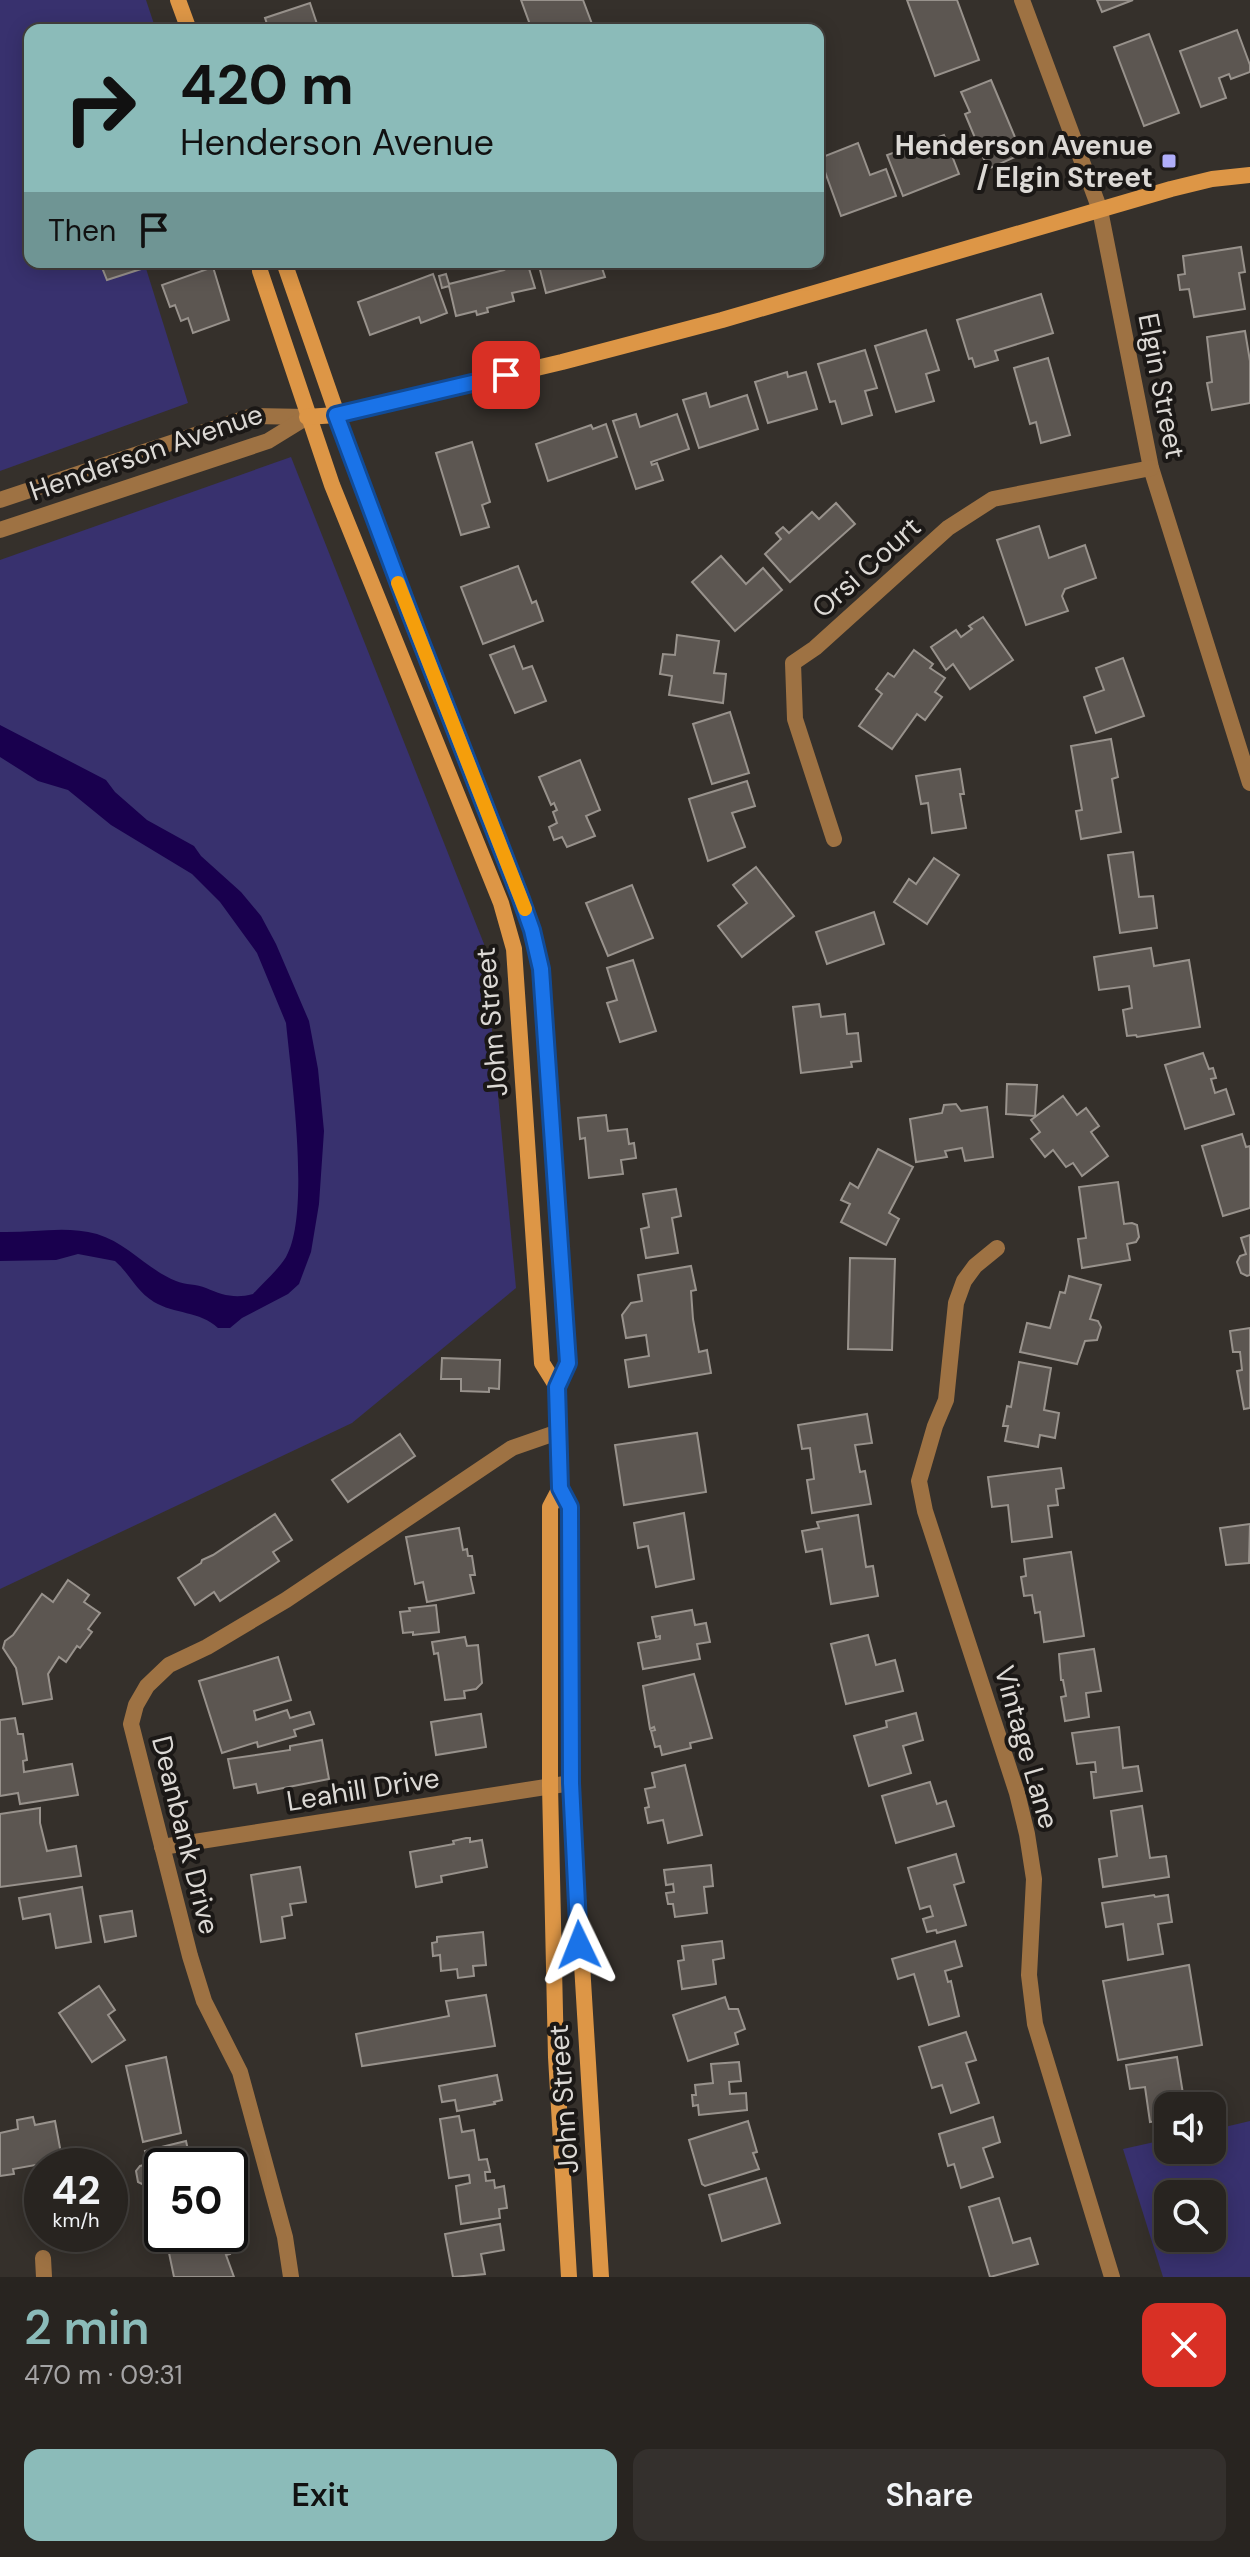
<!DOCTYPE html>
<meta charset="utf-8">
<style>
:root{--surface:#282420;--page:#34302d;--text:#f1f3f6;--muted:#a5a4a5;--line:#44413e;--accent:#8bbbb9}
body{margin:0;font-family:"DM Sans",sans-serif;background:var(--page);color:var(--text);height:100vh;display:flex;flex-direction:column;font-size:30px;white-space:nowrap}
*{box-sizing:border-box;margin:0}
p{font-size:26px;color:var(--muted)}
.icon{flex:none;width:44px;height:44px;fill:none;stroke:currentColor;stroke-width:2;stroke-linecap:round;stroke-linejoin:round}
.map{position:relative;height:2277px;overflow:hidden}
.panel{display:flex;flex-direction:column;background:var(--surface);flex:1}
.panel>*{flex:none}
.guide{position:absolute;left:24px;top:24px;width:800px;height:244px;border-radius:16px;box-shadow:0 4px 20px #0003,0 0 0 2px var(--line);background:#8bbbb9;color:#111;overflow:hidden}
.buttons{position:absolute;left:1154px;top:2092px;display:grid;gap:16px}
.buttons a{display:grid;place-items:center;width:72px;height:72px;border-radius:16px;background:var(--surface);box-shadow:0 4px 20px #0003,0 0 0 2px var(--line);font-size:40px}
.speed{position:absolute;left:24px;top:2148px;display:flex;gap:16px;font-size:40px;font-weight:700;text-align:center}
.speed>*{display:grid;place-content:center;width:104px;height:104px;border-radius:50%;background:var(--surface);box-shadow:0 4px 20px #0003,0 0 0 2px var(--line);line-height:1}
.speed small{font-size:20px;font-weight:400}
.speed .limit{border:4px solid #111;border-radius:12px;background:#fff;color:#111}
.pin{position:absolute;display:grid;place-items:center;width:68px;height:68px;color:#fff;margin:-34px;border-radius:16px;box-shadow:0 4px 12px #0006}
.me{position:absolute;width:88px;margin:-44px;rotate:358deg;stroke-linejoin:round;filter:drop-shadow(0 0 6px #0008)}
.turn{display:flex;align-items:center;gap:28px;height:168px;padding:0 24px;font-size:36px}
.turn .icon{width:104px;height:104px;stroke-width:2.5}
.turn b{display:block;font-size:56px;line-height:68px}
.then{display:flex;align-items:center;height:76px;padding:0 24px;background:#0003;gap:16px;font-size:30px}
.round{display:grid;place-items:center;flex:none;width:84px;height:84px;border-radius:16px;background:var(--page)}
.head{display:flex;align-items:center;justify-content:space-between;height:136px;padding:0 24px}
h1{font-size:48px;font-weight:600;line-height:60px;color:var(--accent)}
.action{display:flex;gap:16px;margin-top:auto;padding:16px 24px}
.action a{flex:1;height:92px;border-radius:16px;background:var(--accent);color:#111;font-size:32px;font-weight:600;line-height:92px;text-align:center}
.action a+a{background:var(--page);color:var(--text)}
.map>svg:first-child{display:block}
.green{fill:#38316e;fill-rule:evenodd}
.water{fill:#19004e}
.building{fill:#5c5651;stroke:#98928c;stroke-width:2}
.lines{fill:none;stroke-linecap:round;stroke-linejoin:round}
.street{stroke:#9e7243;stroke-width:16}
.secondary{stroke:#dd9646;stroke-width:16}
.route-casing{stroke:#114b97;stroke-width:20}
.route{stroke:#1a73e8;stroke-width:14}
.slow{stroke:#f59e0b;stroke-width:14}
.poi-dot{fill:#b0aefa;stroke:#1b1816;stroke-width:3}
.labels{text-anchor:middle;stroke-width:8;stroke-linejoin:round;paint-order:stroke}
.poi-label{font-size:28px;font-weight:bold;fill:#dcd9d5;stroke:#1b1816;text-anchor:end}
.street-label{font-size:28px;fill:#dcd9d5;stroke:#1b1816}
</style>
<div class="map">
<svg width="1250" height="2277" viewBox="0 0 1250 2277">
<rect width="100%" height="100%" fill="#35302b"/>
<g class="green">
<polygon points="0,0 146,0 156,30 30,30 30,262 144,262 188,403 0,471"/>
<polygon points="291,457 484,944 516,1288 352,1423 0,1589 0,560"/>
<path d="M 1250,2121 L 1250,2277 L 1163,2277 L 1123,2149 L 1168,2139 L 1168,2150 L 1212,2150 L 1212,2130 ZM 1168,2194 L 1212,2194 L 1212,2238 L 1168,2238 Z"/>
</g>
<path class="water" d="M 0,725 L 106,780 L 115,792 L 147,820 L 194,846 L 201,856 L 241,892 L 261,916 L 276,944 L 309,1021 L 318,1069 L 324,1131 L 319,1204 L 311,1252 L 299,1284 L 288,1294 L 242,1318 L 230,1328 L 218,1328 C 200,1311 174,1314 154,1302 C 136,1291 130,1274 115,1261 L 78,1254 L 56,1260 L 0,1261 L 0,1232 C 33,1233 65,1225 97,1234 C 127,1243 148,1270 176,1281 C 185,1285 197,1284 206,1288 C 222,1295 235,1299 253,1294 C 263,1283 278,1270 286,1257 C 311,1214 291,1075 286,1023 L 257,953 L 220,902 L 192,874 L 111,825 L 68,790 L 38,781 L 0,757 Z"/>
<g class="building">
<polygon points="521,0 583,0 592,24 574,30 532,30"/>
<polygon points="907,0 957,0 979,60 935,76"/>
<polygon points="1097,0 1133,0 1102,12"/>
<polygon points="310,3 319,30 269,30 265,18"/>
<polygon points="1237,30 1250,65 1250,72 1231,79 1229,74 1219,78 1226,98 1201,107 1180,51"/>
<polygon points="1149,34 1179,113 1144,126 1114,47"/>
<polygon points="991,80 1022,154 988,169 965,114 970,112 961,92"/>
<polygon points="944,135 959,174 903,196 887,155"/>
<polygon points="858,143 870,175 886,169 896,196 841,216 820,158"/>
<polygon points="1241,247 1245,272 1239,273 1245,309 1194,317 1189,289 1180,290 1178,275 1185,274 1183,256"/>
<polygon points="109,262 139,262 141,269 107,280 101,265"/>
<polygon points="506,262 527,262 535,288 512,293 514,301 487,308 488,312 477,315 476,311 456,316 449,286 442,288 439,276 446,274 449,284 504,270 507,268"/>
<polygon points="538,262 600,262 605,277 546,293"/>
<polygon points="213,267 229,320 193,333 188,318 181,321 175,305 170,307 162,285"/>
<polygon points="433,274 447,313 421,323 419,317 370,335 358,302"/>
<polygon points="1041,294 1053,333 995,351 998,360 975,367 972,358 969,359 957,320"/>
<polygon points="926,330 939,370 926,374 934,401 896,412 875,346"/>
<polygon points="1245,331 1250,361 1250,403 1212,410 1207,383 1212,382 1207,337"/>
<polygon points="865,350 877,388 865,391 872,415 842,424 835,401 830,402 818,364"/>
<polygon points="1048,358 1070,435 1041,443 1036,422 1030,424 1014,368"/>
<polygon points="787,372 788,377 806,372 817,409 768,423 755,382"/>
<polygon points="706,393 710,407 747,395 758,429 699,448 683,400"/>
<polygon points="636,414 640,427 677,414 689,449 651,462 652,465 657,463 663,480 636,489 613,421"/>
<polygon points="606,424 617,457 548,481 536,444 591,425 593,429"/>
<polygon points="472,442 490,502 482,505 489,527 461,535 436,453"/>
<polygon points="836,503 855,524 790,582 765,554 781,539 776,533 783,527 789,533 812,512 819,519"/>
<polygon points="1039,526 1049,558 1085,545 1096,578 1065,589 1062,596 1068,611 1026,625 997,540"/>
<polygon points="721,556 746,584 763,568 782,590 735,631 692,582"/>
<polygon points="518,566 532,603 536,601 543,621 483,644 461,587"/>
<polygon points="983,617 1013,660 970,689 953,664 946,670 931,647 956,630 961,637 972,629 969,626"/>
<polygon points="677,635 719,641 714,673 726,674 723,703 669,695 672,676 660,674 663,654 675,655"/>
<polygon points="514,646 523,669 532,666 546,701 515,713 490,655"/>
<polygon points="914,650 933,664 930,668 945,678 935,692 942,697 925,720 917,714 892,749 859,726 882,694 876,689 888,673 894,677"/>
<polygon points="1123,658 1144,716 1096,733 1084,697 1104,690 1096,668"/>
<polygon points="730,712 749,773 712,784 693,724"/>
<polygon points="1111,739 1118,777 1112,779 1121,832 1081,839 1076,811 1082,810 1071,746"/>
<polygon points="580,760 600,810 586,816 595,836 567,847 562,837 554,840 549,827 557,823 553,812 557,810 554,803 551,805 539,777"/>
<polygon points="960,769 964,794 960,794 966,828 932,833 928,803 921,804 916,776"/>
<polygon points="747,781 755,806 732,813 745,847 708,861 689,799"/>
<polygon points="1133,852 1139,897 1153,896 1157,928 1120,933 1108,855"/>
<polygon points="934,858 959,875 927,924 894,902 909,879 916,884"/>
<polygon points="756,867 794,916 742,957 718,926 747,903 733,885"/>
<polygon points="632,885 653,938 608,956 586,903"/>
<polygon points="874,912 884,944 827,964 816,932"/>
<polygon points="1151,948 1154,966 1189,960 1200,1027 1137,1037 1136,1035 1127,1036 1123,1010 1132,1008 1129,986 1099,990 1094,957"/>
<polygon points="633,960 656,1031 620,1042 607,1003 617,1000 607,968"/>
<polygon points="819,1004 821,1017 845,1014 847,1034 858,1033 861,1061 851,1062 852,1067 801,1073 793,1007"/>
<polygon points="1203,1053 1209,1069 1213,1068 1216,1078 1211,1079 1215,1093 1226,1089 1234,1114 1185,1129 1165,1065"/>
<polygon points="1007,1084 1037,1085 1035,1116 1006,1114"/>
<polygon points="1063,1096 1077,1115 1086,1108 1099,1126 1091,1132 1108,1156 1082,1176 1073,1163 1066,1167 1053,1150 1045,1157 1031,1139 1040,1132 1031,1120"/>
<polygon points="956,1104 961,1111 987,1107 993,1157 965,1161 962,1148 945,1151 947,1157 916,1162 910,1119 942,1113 944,1105"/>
<polygon points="606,1115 608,1131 627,1129 629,1144 634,1143 636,1158 621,1160 623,1174 589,1178 585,1138 580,1139 578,1118"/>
<polygon points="1242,1134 1246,1147 1250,1146 1250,1208 1223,1216 1202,1146"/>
<polygon points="878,1149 913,1167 889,1213 899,1219 886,1245 841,1222 850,1204 841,1200 850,1183 858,1188"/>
<polygon points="1118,1182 1124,1224 1132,1223 1137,1225 1139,1237 1136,1242 1127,1244 1130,1260 1082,1268 1078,1239 1086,1238 1079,1187"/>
<polygon points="676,1189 681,1216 672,1218 678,1253 646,1258 641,1229 649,1227 643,1194"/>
<polygon points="1250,1235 1250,1275 1247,1276 1241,1273 1237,1262 1240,1256 1246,1254 1241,1238"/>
<polygon points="850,1258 895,1259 892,1350 848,1349"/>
<polygon points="691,1266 696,1290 691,1291 693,1319 699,1352 707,1350 711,1373 629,1387 625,1360 649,1356 646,1335 626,1338 622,1315 631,1303 642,1301 638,1275"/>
<polygon points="1069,1276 1101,1285 1090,1319 1098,1321 1101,1327 1097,1340 1085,1341 1077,1364 1020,1352 1027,1323 1050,1328 1060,1292 1065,1293"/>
<polygon points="1250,1328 1250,1408 1244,1409 1237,1371 1242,1370 1240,1352 1233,1352 1230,1331"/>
<polygon points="442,1358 500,1360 499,1389 489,1388 489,1392 461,1391 461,1379 441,1379"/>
<polygon points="1019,1362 1051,1368 1044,1410 1059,1413 1055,1438 1040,1435 1038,1447 1005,1441 1008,1426 1003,1426 1007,1406 1011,1407"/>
<polygon points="867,1414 872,1443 855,1445 860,1472 865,1471 871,1504 812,1513 807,1480 814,1479 810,1448 802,1449 798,1425"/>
<polygon points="697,1433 706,1492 624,1505 615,1445"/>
<polygon points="400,1434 415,1456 348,1502 332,1480"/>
<polygon points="1061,1468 1064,1488 1056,1489 1058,1505 1048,1506 1052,1537 1012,1542 1008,1505 992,1507 988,1477"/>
<polygon points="684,1513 694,1579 656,1587 648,1546 638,1548 634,1523"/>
<polygon points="275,1514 292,1540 273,1552 279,1561 220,1601 214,1592 195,1605 178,1578 201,1563 202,1560 213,1555"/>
<polygon points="858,1515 866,1567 873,1566 878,1596 831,1604 822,1549 806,1552 802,1531 819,1528 817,1522"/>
<polygon points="1250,1524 1249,1563 1226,1565 1220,1528"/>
<polygon points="459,1528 463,1550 467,1549 468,1556 472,1556 475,1575 470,1575 474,1593 427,1602 423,1582 415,1584 406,1537"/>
<polygon points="1071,1552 1084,1636 1044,1642 1040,1612 1035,1613 1032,1595 1024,1596 1021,1577 1026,1576 1024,1559"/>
<polygon points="68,1580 89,1595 84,1602 100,1613 88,1629 92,1632 80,1648 77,1646 66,1662 59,1657 48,1674 52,1699 23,1704 16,1668 3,1648 5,1641 13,1635 42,1594 53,1602"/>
<polygon points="436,1605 439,1632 413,1635 413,1632 403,1633 400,1612 410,1611 409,1608"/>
<polygon points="692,1610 695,1625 706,1623 710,1642 697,1644 700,1659 643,1669 638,1643 660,1639 660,1636 656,1637 652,1617"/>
<polygon points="868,1635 876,1665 895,1660 903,1691 846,1704 831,1644"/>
<polygon points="465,1637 467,1646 478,1645 482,1683 476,1689 464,1691 465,1698 445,1700 438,1653 434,1654 432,1642"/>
<polygon points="1094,1649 1101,1691 1086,1693 1089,1717 1065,1721 1061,1697 1066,1696 1063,1680 1061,1680 1059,1654"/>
<polygon points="278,1657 291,1700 254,1711 256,1720 287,1710 290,1718 310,1712 314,1724 294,1730 296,1736 258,1747 257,1742 222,1753 199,1681"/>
<polygon points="694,1674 712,1738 690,1743 691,1748 662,1755 660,1746 655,1747 651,1731 655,1730 654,1727 650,1729 643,1686"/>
<polygon points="916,1713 923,1740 903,1746 911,1773 869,1786 854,1736 887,1727 886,1721"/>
<polygon points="481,1714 486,1747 436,1755 431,1722"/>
<polygon points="15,1718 18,1734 23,1734 27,1760 23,1761 24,1772 72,1764 78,1795 20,1804 18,1793 0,1796 0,1720"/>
<polygon points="1119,1727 1123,1768 1138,1766 1142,1791 1094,1798 1091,1772 1096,1772 1095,1762 1077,1764 1072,1733"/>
<polygon points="322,1740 329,1779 258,1793 256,1784 234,1788 228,1759 290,1750 290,1746"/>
<polygon points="685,1765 702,1835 668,1843 663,1820 648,1823 645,1808 649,1807 645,1789 655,1787 652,1773"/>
<polygon points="930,1782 937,1804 946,1801 954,1826 896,1843 882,1796"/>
<polygon points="1142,1806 1150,1858 1166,1856 1169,1877 1103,1887 1099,1859 1117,1856 1111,1811"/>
<polygon points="40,1808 40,1823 47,1851 76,1846 81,1876 0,1887 0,1814"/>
<polygon points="466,1838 470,1838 470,1842 482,1840 487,1867 441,1876 442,1882 416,1887 410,1852 454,1844 453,1841"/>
<polygon points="956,1854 964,1882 954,1885 966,1925 937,1933 936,1930 927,1932 923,1919 933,1916 930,1906 920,1909 908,1868"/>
<polygon points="711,1865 713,1886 704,1887 707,1913 675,1917 673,1904 668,1904 666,1893 674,1892 673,1884 666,1885 664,1870"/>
<polygon points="300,1867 306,1902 290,1904 292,1915 282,1917 285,1938 261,1942 251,1875"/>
<polygon points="82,1887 91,1942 56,1948 50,1914 23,1919 19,1898"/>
<polygon points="1154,1895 1155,1897 1168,1895 1172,1922 1158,1924 1163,1954 1128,1960 1123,1924 1106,1927 1102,1903"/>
<polygon points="132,1911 136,1936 105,1942 100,1916"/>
<polygon points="483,1932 486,1965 473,1966 474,1976 458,1978 457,1969 441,1971 440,1955 433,1956 432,1943 437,1942 437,1937"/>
<polygon points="722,1941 724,1958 713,1960 716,1984 682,1989 678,1961 684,1960 682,1946"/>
<polygon points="955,1941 962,1966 945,1971 948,1982 951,1981 959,2016 929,2025 914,1974 898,1979 892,1959"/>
<polygon points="1189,1965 1202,2045 1118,2060 1103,1981"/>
<polygon points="99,1986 115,2010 108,2015 125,2040 92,2062 59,2013"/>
<polygon points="486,1995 495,2046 362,2066 356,2034 449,2016 446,2001"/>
<polygon points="725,1997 729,2009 738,2009 745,2029 735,2033 738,2044 688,2061 673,2015"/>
<polygon points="966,2032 976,2060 966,2063 979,2103 951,2113 942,2085 932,2088 919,2047"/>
<polygon points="166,2057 181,2133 143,2142 126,2066"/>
<polygon points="1177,2057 1185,2106 1168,2106 1168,2119 1150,2122 1145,2087 1130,2089 1126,2065"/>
<polygon points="739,2062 741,2081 729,2082 730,2094 746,2093 747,2110 699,2115 698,2105 693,2106 692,2095 696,2095 695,2085 713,2083 711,2064"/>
<polygon points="497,2075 502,2100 494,2102 495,2104 457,2111 455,2100 442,2102 439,2086"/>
<polygon points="459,2116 462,2132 474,2130 479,2160 487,2159 490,2172 485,2172 486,2181 494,2180 495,2188 504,2186 507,2208 499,2209 500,2218 461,2224 456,2186 470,2183 469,2175 449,2178 440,2119"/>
<polygon points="33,2117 35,2125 55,2121 63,2164 37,2168 35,2165 13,2169 14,2174 0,2176 0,2133 18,2129 17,2120"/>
<polygon points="993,2117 1000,2142 983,2148 993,2177 961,2188 954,2164 948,2166 939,2134"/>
<polygon points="748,2121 757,2152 753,2153 759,2169 705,2186 702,2184 689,2140"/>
<polygon points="186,2141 188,2150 198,2148 203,2166 162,2166 162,2203 157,2204 152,2183 144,2185 138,2182 136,2171 140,2166 148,2164 145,2151"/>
<polygon points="766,2178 780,2223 722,2241 709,2195"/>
<polygon points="999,2198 1013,2243 1030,2238 1038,2264 990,2277 969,2207"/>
<polygon points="500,2224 504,2250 481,2254 485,2274 453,2277 445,2234"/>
<polygon points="197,2234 225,2234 230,2254 226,2255 234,2277 174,2277 169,2253 200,2246"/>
</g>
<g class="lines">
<g class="street">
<polyline points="1022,0 1100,210 1151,468 1250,783"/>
<polyline points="0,500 252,416 307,417"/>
<polyline points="0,530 268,441 307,417"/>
<polyline points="834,839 795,719 793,663 815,648 948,528 993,499 1151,468"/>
<polyline points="997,1248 975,1266 964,1281 956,1303 946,1400 935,1426 919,1481 925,1511 1017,1793 1027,1834 1034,1879 1029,1975 1035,2024 1112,2277"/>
<polyline points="162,1847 571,1783"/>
<polyline points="43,2258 44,2277"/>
<polyline points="291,2277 285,2237 240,2072 204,2001 190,1956 131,1724 136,1705 147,1686 169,1665 207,1647 286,1600 512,1448 558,1432"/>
</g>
<g class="secondary">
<polyline points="178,0 189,30"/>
<polyline points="260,262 260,271 332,485 501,903 514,949 542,1363 557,1387"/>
<polyline points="284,262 355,466 532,930 541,969 568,1363 557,1387 560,1488 570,1507 571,1783 601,2277"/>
<polyline points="307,417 336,415 562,362 722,320 1171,189 1212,179 1250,175"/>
<polyline points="560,1488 550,1507 550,1786 556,2057 569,2277"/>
</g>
</g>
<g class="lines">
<defs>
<polyline id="route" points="506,375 336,415 409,611 521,899 532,930 541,969 568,1363 557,1387 560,1488 570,1507 571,1783 579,1945"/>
</defs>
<use href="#route" class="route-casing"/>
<use href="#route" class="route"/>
<polyline class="slow" points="398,583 525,909"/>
</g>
<rect class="poi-dot" x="1161" y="153" width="16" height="16" rx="4"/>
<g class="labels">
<g class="poi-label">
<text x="1153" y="155">Henderson Avenue<tspan x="1153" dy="32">/ Elgin Street</tspan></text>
</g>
<g class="street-label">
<text transform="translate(1162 386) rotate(79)" y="10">Elgin Street</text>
<text transform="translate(146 452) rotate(-19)" y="10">Henderson Avenue</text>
<text transform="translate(866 567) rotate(-42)" y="10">Orsi Court</text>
<text transform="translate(491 1022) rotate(-95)" y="10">John Street</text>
<text transform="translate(1027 1747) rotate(74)" y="10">Vintage Lane</text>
<text transform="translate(363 1789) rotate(-9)" y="10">Leahill Drive</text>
<text transform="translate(186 1835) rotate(76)" y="10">Deanbank Drive</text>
<text transform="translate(563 2099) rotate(-94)" y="10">John Street</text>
</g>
</g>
</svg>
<div class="buttons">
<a><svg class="icon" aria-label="sound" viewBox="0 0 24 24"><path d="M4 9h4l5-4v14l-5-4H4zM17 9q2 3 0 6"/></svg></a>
<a><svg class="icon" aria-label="search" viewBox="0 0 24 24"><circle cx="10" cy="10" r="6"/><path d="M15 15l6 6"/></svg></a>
</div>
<div class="speed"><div>42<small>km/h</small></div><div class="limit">50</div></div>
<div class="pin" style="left:506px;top:375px;background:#d93025"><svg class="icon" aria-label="arrive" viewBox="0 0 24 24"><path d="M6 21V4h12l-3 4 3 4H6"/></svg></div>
<svg class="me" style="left:579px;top:1945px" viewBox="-20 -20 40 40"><path d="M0-17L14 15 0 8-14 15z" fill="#1a73e8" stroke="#fff" stroke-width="4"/></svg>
<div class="guide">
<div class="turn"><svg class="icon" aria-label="right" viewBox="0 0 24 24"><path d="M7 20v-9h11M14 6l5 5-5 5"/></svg><div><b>420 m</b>Henderson Avenue</div></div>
<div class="then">Then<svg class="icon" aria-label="arrive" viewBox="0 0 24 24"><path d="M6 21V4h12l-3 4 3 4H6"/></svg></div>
</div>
</div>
<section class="panel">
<div class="head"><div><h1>2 min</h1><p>470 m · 09:31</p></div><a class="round" style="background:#d93025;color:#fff"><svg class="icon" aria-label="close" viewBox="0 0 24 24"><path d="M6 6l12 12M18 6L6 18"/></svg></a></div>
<div class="action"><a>Exit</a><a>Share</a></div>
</section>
